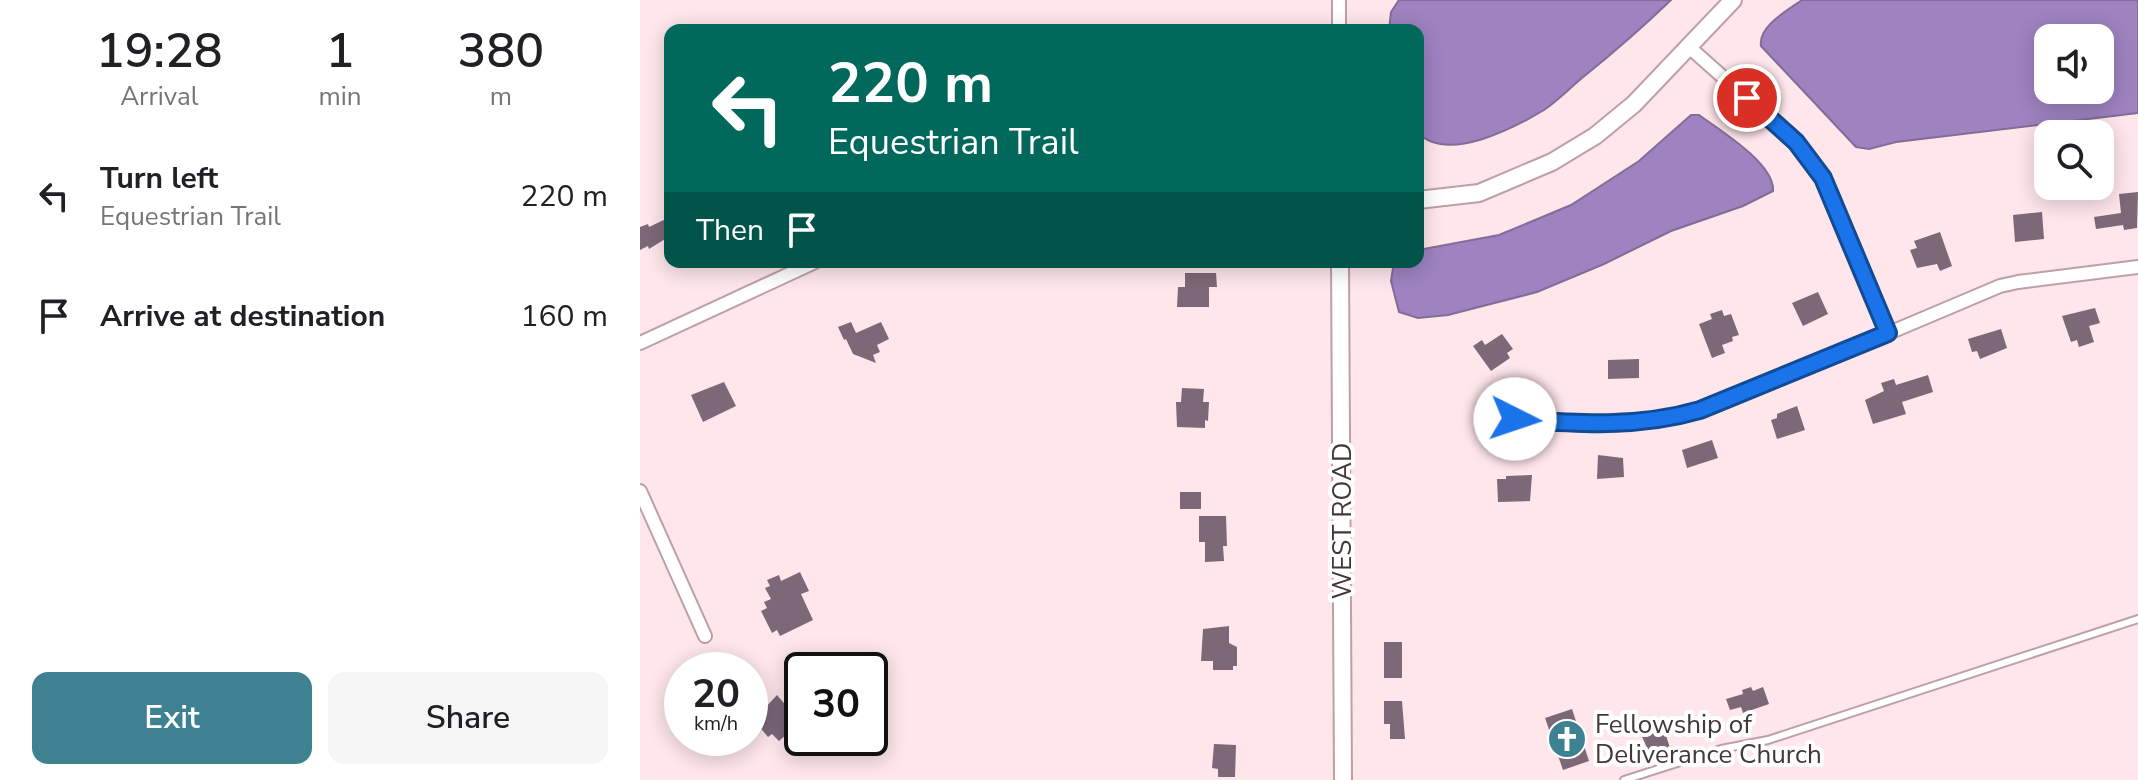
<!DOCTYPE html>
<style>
:root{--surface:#fff;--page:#f6f6f6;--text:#202124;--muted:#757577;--accent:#3e8291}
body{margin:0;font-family:"Nunito Sans",sans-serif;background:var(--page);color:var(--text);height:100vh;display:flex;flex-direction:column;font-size:30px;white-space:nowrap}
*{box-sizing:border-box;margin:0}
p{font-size:26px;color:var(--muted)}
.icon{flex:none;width:44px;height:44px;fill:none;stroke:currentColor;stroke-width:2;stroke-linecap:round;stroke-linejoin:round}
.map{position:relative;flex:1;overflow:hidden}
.details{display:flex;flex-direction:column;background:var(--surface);width:640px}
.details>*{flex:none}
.guide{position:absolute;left:24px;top:24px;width:760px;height:244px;border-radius:16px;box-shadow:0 4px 20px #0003;background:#00695c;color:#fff;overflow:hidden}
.controls{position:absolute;left:1394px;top:24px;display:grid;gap:16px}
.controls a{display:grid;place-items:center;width:80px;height:80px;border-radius:16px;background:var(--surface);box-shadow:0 4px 20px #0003;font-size:40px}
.speed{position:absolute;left:24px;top:652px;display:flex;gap:16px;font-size:40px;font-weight:700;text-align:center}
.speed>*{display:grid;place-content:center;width:104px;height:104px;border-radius:50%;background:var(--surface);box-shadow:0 4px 20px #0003;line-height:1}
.speed small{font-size:20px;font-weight:400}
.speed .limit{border:4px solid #111;border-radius:12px;background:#fff;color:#111}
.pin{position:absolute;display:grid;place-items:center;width:68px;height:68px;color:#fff;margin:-34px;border:4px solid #fff;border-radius:50%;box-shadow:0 2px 8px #0007}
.me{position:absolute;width:88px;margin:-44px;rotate:94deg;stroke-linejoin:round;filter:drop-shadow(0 0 6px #0008)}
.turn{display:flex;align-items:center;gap:28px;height:168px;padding:0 32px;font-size:36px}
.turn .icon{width:104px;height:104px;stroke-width:2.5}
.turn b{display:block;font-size:56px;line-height:68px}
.then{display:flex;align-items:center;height:76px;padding:0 32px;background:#0003;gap:16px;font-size:30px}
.eta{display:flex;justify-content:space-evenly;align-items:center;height:136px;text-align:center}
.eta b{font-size:48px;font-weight:600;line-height:56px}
.primary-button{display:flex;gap:16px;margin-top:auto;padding:16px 32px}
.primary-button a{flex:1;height:92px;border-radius:16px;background:var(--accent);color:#fff;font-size:32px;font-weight:600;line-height:92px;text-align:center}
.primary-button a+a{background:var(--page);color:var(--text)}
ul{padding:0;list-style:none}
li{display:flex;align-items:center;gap:24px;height:120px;padding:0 32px}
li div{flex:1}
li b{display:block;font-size:30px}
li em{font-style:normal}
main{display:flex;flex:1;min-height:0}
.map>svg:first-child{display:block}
.water{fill:#9e83c0;stroke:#836c98;stroke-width:2;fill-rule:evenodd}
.building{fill:#7d6878}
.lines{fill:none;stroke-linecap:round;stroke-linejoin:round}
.service-casing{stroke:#bda0a6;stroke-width:10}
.minor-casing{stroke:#bda0a6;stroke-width:16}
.tertiary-casing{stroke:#bda0a6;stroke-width:20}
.service{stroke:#fff;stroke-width:6}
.minor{stroke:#fff;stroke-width:12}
.tertiary{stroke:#fff;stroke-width:16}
.route-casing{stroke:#114b97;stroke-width:20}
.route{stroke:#1a73e8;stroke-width:14}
.labels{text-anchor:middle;stroke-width:8;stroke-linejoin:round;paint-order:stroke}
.street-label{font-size:26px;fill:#433739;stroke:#fff}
.poi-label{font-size:26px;fill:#433739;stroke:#fff;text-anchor:start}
</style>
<main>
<section class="details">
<div class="eta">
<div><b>19:28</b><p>Arrival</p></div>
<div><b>1</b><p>min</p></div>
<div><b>380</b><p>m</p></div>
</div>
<ul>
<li><svg class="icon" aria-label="left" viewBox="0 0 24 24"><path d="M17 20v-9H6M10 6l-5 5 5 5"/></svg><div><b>Turn left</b><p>Equestrian Trail</p></div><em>220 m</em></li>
<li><svg class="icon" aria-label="arrive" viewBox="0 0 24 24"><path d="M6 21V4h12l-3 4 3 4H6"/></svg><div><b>Arrive at destination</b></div><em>160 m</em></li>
</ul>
<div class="primary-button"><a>Exit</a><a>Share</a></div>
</section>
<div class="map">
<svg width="1498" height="780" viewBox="0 0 1498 780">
<rect width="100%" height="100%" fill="#fee6ea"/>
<g class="water">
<path d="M 759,0 L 1031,0 C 1003,27 973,53 942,78 C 930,88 917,101 904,110 C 874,128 808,163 778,133 L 778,30 L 749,30 L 751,12 Z"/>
<path d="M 1162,0 L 1498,0 L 1498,113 L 1256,142 L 1229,149 L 1216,147 L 1121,46 C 1118,26 1147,11 1162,0 ZM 1408,38 L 1460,38 L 1460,90 L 1408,90 Z"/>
<path d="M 1051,115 L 1059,115 C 1080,130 1135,164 1133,191 L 1103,206 L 1031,231 L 964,264 L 897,292 L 808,315 L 778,318 L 759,312 L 751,281 L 754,262 L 778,262 L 778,250 L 859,235 L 931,205 L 999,161 Z"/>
</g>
<g class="building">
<polygon points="1498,192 1497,228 1484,230 1483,225 1456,229 1454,217 1481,213 1479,194"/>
<polygon points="1402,212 1404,239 1375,242 1373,215"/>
<polygon points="28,218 30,236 9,249 8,246 0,250 0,227 8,224 9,227"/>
<polygon points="1300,232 1312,266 1300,271 1297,264 1277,268 1270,250 1277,248 1274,241"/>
<polygon points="545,273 576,273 577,287 569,287 569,307 537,307 538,287 545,287"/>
<polygon points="1178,292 1188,314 1163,326 1152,303"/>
<polygon points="1455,308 1460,323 1449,326 1454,342 1439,347 1437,340 1431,342 1422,316"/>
<polygon points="1082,310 1084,316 1091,314 1099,335 1092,337 1093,341 1082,345 1085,353 1072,358 1059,324 1072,319 1070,314"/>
<polygon points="211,322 216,333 241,322 249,339 237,345 240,352 233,355 236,363 213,354 206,339 204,340 198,327"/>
<polygon points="1361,329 1367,348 1340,359 1337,351 1332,352 1328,339"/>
<polygon points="862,334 873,349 867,353 870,358 851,371 833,346 842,340 845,345"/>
<polygon points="999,359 999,378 968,379 968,360"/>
<polygon points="1288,375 1293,392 1262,402 1266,414 1233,424 1225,400 1244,391 1241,383 1254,379 1256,385"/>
<polygon points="84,382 96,406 63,422 51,395"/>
<polygon points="542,388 564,389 563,402 569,402 568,421 565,420 565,428 537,427 536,402 541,402"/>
<polygon points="1157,406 1165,430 1137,439 1131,420 1137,418 1137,414"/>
<polygon points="1072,440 1078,458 1047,468 1042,450"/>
<polygon points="958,455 983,458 984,477 957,479"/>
<polygon points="892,475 890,501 858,502 857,479 866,479 866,476"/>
<rect x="540" y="492" width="21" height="17"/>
<polygon points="559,516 586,516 587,546 583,546 584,561 565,562 565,542 559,542"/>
<polygon points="160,572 169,591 161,594 173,620 140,636 137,630 132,633 121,611 127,608 124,602 131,599 125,588 130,586 127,580 139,575 141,581"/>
<polygon points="589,626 589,643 597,647 597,666 593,666 593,670 573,670 573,661 561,661 563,629"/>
<rect x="744" y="642" width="18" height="36"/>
<polygon points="1111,687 1113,691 1123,687 1129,704 1103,713 1101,707 1090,710 1086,699 1103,694 1102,690"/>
<polygon points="137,695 155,716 148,723 153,729 139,741 132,734 128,737 114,720"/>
<polygon points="744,701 762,701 765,739 750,739 750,724 744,724"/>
<polygon points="932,709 949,761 923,770 905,718"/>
<polygon points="1022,722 1032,755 1013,762 1001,734 1004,728"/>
<polygon points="574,744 596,745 595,777 578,777 578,769 572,768"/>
</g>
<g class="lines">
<defs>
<polyline id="service" points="984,780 1081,749 1128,740 1498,619"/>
<g id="minor">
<polyline points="699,0 699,30"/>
<polyline points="1049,47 1146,133 1173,163 1191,193 1248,333"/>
<polyline points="0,343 175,262"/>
<polyline points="875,419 974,425 1031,418 1060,410 1159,371 1360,286 1378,282 1498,267"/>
<polyline points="0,491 65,636"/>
</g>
<g id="tertiary">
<polyline points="778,200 839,193 912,162 955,136 994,104 1093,0"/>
<polyline points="700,262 703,780"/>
</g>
</defs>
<use href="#service" class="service-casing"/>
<use href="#minor" class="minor-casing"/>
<use href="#tertiary" class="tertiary-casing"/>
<use href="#service" class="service"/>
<use href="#minor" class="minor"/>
<use href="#tertiary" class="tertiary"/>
</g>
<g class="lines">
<defs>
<path id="route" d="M 875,419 C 939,424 998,428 1060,410 L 1248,333 L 1183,178 L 1156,142 L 1107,98"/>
</defs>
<use href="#route" class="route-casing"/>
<use href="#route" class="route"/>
</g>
<defs>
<symbol id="church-disc" viewBox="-11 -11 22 22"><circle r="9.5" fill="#3e8291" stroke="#fff"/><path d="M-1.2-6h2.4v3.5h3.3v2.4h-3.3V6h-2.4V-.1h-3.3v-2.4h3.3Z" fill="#fff"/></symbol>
</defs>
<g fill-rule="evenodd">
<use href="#church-disc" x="905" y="717" width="44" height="44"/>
</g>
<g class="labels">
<g class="street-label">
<text transform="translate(702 521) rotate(-90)" y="9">WEST ROAD</text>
</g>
<g class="poi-label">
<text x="955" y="733">Fellowship of<tspan x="955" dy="30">Deliverance Church</tspan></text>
</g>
</g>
</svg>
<div class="controls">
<a><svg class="icon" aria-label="sound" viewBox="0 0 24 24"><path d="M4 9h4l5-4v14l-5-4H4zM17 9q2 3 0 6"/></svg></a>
<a><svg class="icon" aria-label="search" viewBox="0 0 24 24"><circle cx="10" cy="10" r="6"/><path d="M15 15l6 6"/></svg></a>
</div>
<div class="speed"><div>20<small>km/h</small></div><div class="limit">30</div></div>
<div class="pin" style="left:1107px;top:98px;background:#d93025"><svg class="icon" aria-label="arrive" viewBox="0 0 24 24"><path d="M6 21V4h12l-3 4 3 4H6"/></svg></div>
<svg class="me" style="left:875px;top:419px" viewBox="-20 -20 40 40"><circle r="19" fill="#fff"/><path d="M0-13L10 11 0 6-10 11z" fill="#1a73e8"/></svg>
<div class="guide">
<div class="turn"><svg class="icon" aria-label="left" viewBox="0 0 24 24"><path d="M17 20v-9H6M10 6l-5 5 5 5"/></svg><div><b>220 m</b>Equestrian Trail</div></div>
<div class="then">Then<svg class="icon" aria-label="arrive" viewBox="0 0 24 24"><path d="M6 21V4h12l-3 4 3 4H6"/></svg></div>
</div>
</div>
</main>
